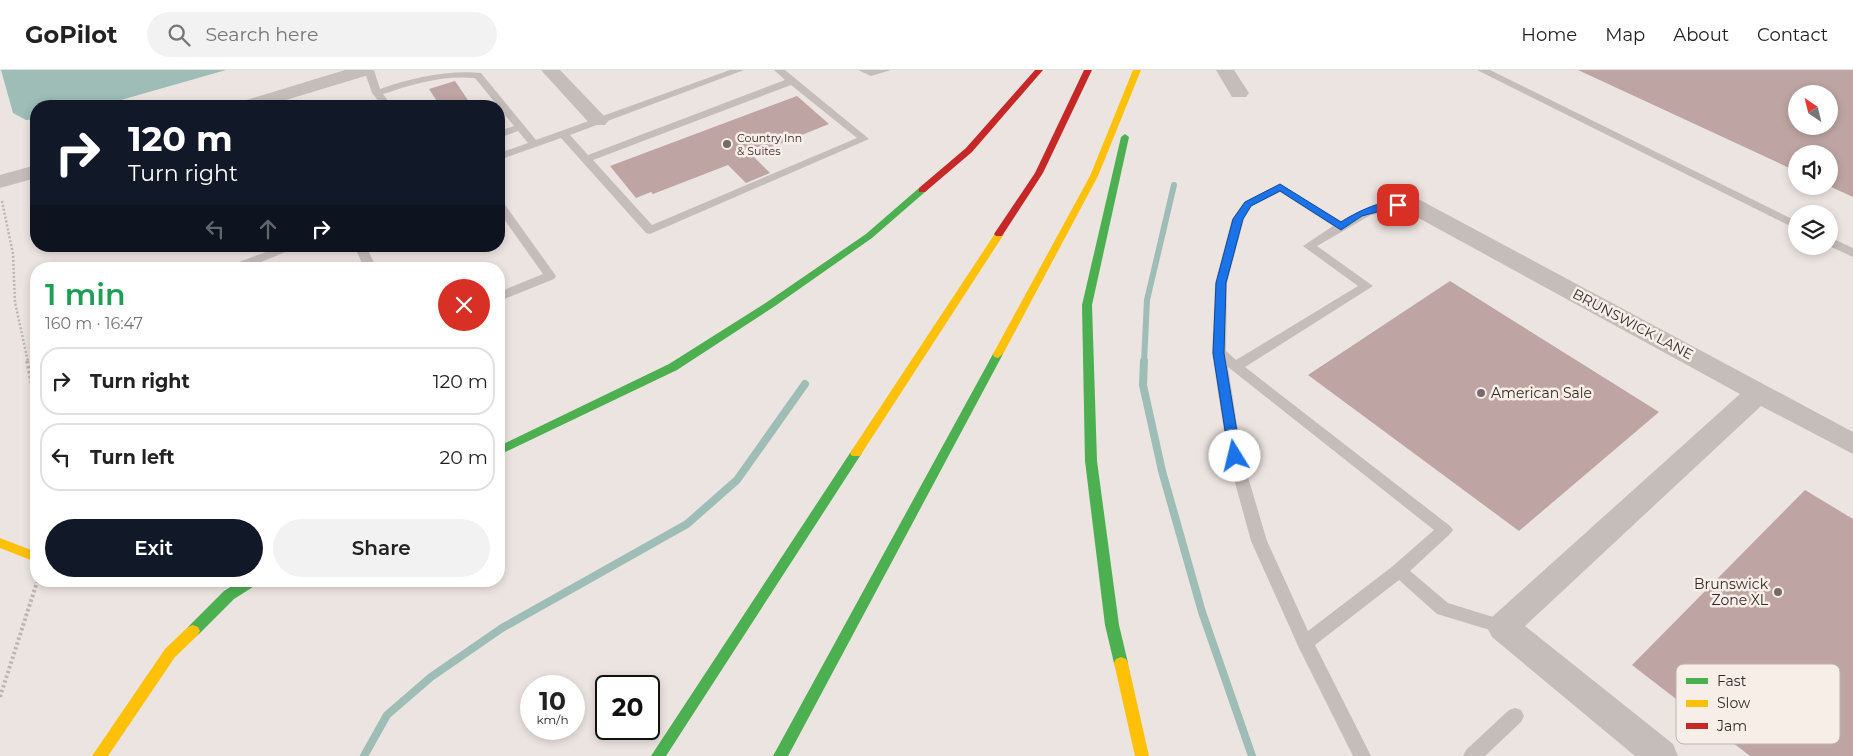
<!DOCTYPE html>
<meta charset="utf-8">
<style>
:root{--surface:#fff;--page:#f2f2f2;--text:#222;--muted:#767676;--line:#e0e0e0;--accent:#111827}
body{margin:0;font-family:Montserrat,sans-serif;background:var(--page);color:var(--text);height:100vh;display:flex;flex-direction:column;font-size:19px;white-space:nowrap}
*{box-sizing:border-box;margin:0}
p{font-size:16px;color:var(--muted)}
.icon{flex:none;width:28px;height:28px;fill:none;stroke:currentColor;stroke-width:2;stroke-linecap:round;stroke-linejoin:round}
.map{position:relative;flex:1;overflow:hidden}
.sheet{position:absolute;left:30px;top:192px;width:475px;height:325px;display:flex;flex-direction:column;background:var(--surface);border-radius:20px;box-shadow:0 2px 8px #0003}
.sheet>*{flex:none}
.top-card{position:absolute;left:30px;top:30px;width:475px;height:152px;border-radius:20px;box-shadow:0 2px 8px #0003;background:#111827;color:#fff;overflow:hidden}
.needle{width:32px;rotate:325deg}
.fabs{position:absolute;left:1788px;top:15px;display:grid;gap:10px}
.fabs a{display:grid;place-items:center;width:50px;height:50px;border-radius:50%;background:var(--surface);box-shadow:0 2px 8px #0003;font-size:25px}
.speed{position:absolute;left:520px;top:605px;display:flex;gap:10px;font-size:25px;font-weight:700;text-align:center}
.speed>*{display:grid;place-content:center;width:65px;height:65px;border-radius:50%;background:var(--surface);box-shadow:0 2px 8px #0003;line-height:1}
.speed small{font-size:12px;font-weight:400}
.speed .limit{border:2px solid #111;border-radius:8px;background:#fff;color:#111}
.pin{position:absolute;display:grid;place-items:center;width:42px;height:42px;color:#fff;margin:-21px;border-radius:10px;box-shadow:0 2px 8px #0006}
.me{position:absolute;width:55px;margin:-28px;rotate:351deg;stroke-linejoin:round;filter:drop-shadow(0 0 4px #0008)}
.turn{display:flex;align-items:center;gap:18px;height:105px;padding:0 15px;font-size:22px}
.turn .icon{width:65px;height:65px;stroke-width:2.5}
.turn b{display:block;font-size:35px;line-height:42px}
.lanes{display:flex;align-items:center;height:48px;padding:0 15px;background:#0003;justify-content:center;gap:25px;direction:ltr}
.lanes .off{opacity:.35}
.round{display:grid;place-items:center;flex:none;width:52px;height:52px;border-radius:26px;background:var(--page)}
.overview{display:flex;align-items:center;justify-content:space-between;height:85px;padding:0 15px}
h1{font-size:30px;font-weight:600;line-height:38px;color:#1e9e55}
.primary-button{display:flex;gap:10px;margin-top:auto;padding:10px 15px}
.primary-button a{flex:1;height:58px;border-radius:30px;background:var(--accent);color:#fff;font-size:20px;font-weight:600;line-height:58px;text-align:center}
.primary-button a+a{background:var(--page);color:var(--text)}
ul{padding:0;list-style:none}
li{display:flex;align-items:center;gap:15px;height:68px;margin:0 10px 8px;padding:0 5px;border:2px solid var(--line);border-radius:20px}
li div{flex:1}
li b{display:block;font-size:19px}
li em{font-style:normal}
header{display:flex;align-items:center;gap:30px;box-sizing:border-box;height:70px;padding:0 25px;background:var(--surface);border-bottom:1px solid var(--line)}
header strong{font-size:24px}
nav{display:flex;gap:28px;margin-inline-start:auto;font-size:18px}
.search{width:350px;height:45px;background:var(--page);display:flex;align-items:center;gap:12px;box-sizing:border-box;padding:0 18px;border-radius:28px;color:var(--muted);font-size:19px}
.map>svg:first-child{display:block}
.water{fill:#9ebdb6}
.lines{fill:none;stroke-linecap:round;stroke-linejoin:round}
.stream-far1{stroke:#9ebdb6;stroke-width:6}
.stream{stroke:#9ebdb6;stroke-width:8}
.building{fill:#bea5a3;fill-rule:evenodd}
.path-far1{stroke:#beb5b2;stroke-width:2.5;stroke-dasharray:2 2;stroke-linecap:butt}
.path{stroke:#beb5b2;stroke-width:4;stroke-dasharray:2.5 2.5;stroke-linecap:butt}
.lane{fill:#c5bdba;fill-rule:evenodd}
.street{fill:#c5bdba;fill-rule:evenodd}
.fast{fill:#4caf50;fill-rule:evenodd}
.slow{fill:#ffc107;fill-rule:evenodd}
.jam{fill:#c62828;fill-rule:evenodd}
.route{fill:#1a73e8;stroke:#114b97}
.poi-dot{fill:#756b68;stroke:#f8eee8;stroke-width:2}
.labels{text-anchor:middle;stroke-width:5;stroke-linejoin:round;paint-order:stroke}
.far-poi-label{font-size:11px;fill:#352a28;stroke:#f8eee8;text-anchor:start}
.street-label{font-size:14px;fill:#352a28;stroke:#f8eee8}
.poi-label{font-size:14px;fill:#352a28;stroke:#f8eee8;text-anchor:start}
.key{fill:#f8eee8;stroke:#beb3ae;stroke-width:1}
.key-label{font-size:14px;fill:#352a28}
</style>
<header>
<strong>GoPilot</strong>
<div class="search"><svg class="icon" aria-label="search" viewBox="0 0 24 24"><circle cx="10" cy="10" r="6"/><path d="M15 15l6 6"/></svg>Search here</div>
<nav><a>Home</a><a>Map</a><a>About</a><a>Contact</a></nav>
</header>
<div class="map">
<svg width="1853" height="686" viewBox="0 0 1853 686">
<rect width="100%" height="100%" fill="#ece4e0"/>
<polygon class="water" points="1,0 226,0 100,36 36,36 36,49 26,50 13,43"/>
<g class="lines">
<polyline class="stream-far1" points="1144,292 1147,230 1174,115"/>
<g class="stream">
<polyline points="1144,291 1143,315 1162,401 1202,542 1252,686"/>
<polyline points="364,686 387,645 431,607 502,558 687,454 737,410 805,314"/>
</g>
</g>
<g class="building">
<path d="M 1578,0 L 1853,0 L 1853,127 L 1829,116 L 1829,84 L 1796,84 L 1796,101 ZM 1796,24 L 1829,24 L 1829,56 L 1796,56 Z"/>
<polygon points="455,11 472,36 440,36 429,19"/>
<polygon points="797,26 829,54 752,85 770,103 746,113 728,95 653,124 651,122 636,128 610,96"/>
<polygon points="1450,211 1659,342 1519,461 1308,305"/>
<polygon points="1805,420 1853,449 1853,686 1750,686 1632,595"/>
</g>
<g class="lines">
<polyline class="path-far1" points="2,131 13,184 15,232 28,292"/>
<g class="path">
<polyline points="27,291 36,333"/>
<polyline points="0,627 37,512"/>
</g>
<g class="lane">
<path d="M 364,0 L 374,0 L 380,19 C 411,8 448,0 481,3 L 536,70 L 730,0 L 744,0 L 570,65 L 588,85 L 785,10 L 774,0 L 785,0 L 869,69 L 650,164 L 646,163 L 561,68 L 499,90 L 499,83 L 528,73 L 518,61 L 499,68 L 499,61 L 514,56 L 475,8 C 443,5 413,14 383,24 L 392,36 L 382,36 L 372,23 ZM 791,15 L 857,68 L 652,155 L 593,90 Z"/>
<polygon points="858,0 891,0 871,6"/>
<polygon points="1477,0 1490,0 1796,151 1796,159"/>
<path d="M 1280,114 L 1341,151 C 1355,142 1405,122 1418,135 L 1412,139 L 1371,145 L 1317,176 L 1373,216 L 1245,297 L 1450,456 L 1453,460 L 1450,464 L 1410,501 L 1448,533 L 1509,552 L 1511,557 L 1509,562 L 1503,564 L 1437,544 L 1399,510 L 1315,575 L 1371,686 L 1353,686 L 1299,578 L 1251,471 L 1228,387 L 1212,283 L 1215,213 L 1232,149 L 1244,132 ZM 1280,122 L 1333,156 L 1303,176 L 1358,216 L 1236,290 L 1226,281 L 1227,213 L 1244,149 L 1252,136 ZM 1228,297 L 1434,460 L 1393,496 L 1308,561 L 1267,471 L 1242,387 Z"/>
<polygon points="499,130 503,132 556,206 554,209 499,231 499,222 543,204 499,142"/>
<polygon points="1829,167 1853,178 1853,187 1829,176"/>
<polygon points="282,176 300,176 244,199 226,199 228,196"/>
<polygon points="354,176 366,176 377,199 365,199"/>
<polygon points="1515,638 1521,640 1524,646 1521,652 1485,686 1463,686 1466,680 1509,640"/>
</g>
<g class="street">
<polygon points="345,0 374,0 372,4 266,36 237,36 240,32"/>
<polygon points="541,0 560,0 605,47 608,51 605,55 591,55"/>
<polygon points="1216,0 1234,0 1249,23 1246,27 1232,27"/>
<polygon points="36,95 36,108 0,118 0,105"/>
<polygon points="1412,128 1420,130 1853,362 1853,384 1761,336 1525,556 1673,674 1678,686 1635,686 1492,567 1487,557 1492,547 1740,324 1404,140 1401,135 1404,130"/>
</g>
<g class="fast">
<polygon points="1125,64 1129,67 1092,235 1097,391 1119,555 1128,593 1126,597 1121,599 1116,597 1114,593 1105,555 1085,391 1082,235 1121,67"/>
<polygon points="922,117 927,120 925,122 872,168 775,236 677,300 499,385 499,376 669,294 767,232 866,164 919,118"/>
<polygon points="998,280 1003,284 788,686 773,686 993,284"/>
<polygon points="856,378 860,380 862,383 860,386 666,686 651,686 852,380"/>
<polygon points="240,511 257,511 256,515 234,529 198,565 193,567 188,565 186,561 188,557 224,521"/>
</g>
<g class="slow">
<polygon points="1133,0 1141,0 1098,106 1003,284 998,288 994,287 993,284 1090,106"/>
<polygon points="999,161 1004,164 860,386 852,386 850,383 852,380 996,162"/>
<polygon points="0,468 36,482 36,492 0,478"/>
<polygon points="193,555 198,557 200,561 198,565 175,587 108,686 92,686 165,579 188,557"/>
<polygon points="1121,587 1126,589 1128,593 1149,686 1135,686 1114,593 1116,589"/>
</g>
<g class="jam">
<polygon points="1035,0 1043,0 972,82 925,122 919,122 919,118 966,78"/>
<polygon points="1084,0 1092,0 1043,103 1002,166 996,166 994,164 1035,103"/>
</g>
</g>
<path class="route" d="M 1280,114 L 1341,152 C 1353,144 1390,124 1403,135 L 1362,146 L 1341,160 L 1280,121 L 1251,136 L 1243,149 L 1226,213 L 1224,283 L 1241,386 L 1235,391 L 1229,386 L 1213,283 L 1216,213 L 1233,149 L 1245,132 Z"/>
<g class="poi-dot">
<circle cx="727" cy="74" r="5"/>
<circle cx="1481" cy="323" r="5"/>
<circle cx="1778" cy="522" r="5"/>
</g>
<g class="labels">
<g class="far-poi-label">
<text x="737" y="72">Country Inn<tspan x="737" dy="13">&amp; Suites</tspan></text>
</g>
<g class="street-label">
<text transform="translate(1633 254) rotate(28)" y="5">BRUNSWICK LANE</text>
</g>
<g class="poi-label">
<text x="1491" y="328">American Sale</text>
<text x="1768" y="519" text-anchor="end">Brunswick<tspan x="1768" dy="16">Zone XL</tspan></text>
</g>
</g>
<rect x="1676" y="594" width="164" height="80" rx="8" class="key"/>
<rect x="1686" y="608" width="22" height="6" fill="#4caf50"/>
<rect x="1686" y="630" width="22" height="7" fill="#ffc107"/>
<rect x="1686" y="653" width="22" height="6" fill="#c62828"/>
<g class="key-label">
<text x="1717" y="616">Fast</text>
<text x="1717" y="638">Slow</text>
<text x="1717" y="661">Jam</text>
</g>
</svg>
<div class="fabs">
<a><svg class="needle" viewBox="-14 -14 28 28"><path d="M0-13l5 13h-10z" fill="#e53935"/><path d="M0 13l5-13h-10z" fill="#767676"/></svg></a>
<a><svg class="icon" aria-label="sound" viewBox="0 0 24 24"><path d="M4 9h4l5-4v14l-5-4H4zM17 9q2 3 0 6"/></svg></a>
<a><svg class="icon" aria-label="layers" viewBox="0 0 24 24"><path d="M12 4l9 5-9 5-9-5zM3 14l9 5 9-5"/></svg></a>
</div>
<div class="speed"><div>10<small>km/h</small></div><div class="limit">20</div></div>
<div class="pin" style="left:1398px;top:135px;background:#d93025"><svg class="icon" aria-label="arrive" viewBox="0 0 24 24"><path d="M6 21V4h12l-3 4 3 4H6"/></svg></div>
<svg class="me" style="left:1235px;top:386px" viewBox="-20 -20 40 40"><circle r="19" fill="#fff"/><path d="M0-13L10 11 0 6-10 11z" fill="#1a73e8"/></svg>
<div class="top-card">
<div class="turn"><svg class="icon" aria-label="right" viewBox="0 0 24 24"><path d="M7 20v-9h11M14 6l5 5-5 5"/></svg><div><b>120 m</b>Turn right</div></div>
<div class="lanes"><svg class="icon off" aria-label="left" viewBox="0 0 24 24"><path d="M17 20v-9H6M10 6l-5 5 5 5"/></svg><svg class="icon off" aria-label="ahead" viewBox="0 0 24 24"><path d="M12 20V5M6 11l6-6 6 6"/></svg><svg class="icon" aria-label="right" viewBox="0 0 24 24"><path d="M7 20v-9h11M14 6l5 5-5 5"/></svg></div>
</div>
<section class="sheet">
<div class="overview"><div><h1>1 min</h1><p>160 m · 16:47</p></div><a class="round" style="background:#d93025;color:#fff"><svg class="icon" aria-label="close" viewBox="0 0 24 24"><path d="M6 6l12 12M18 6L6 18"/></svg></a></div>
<ul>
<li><svg class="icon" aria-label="right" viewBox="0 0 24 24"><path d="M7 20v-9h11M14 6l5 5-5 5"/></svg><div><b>Turn right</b></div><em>120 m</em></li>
<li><svg class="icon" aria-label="left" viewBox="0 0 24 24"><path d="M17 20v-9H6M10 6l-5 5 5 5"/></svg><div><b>Turn left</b></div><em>20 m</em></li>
</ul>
<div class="primary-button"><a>Exit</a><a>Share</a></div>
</section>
</div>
